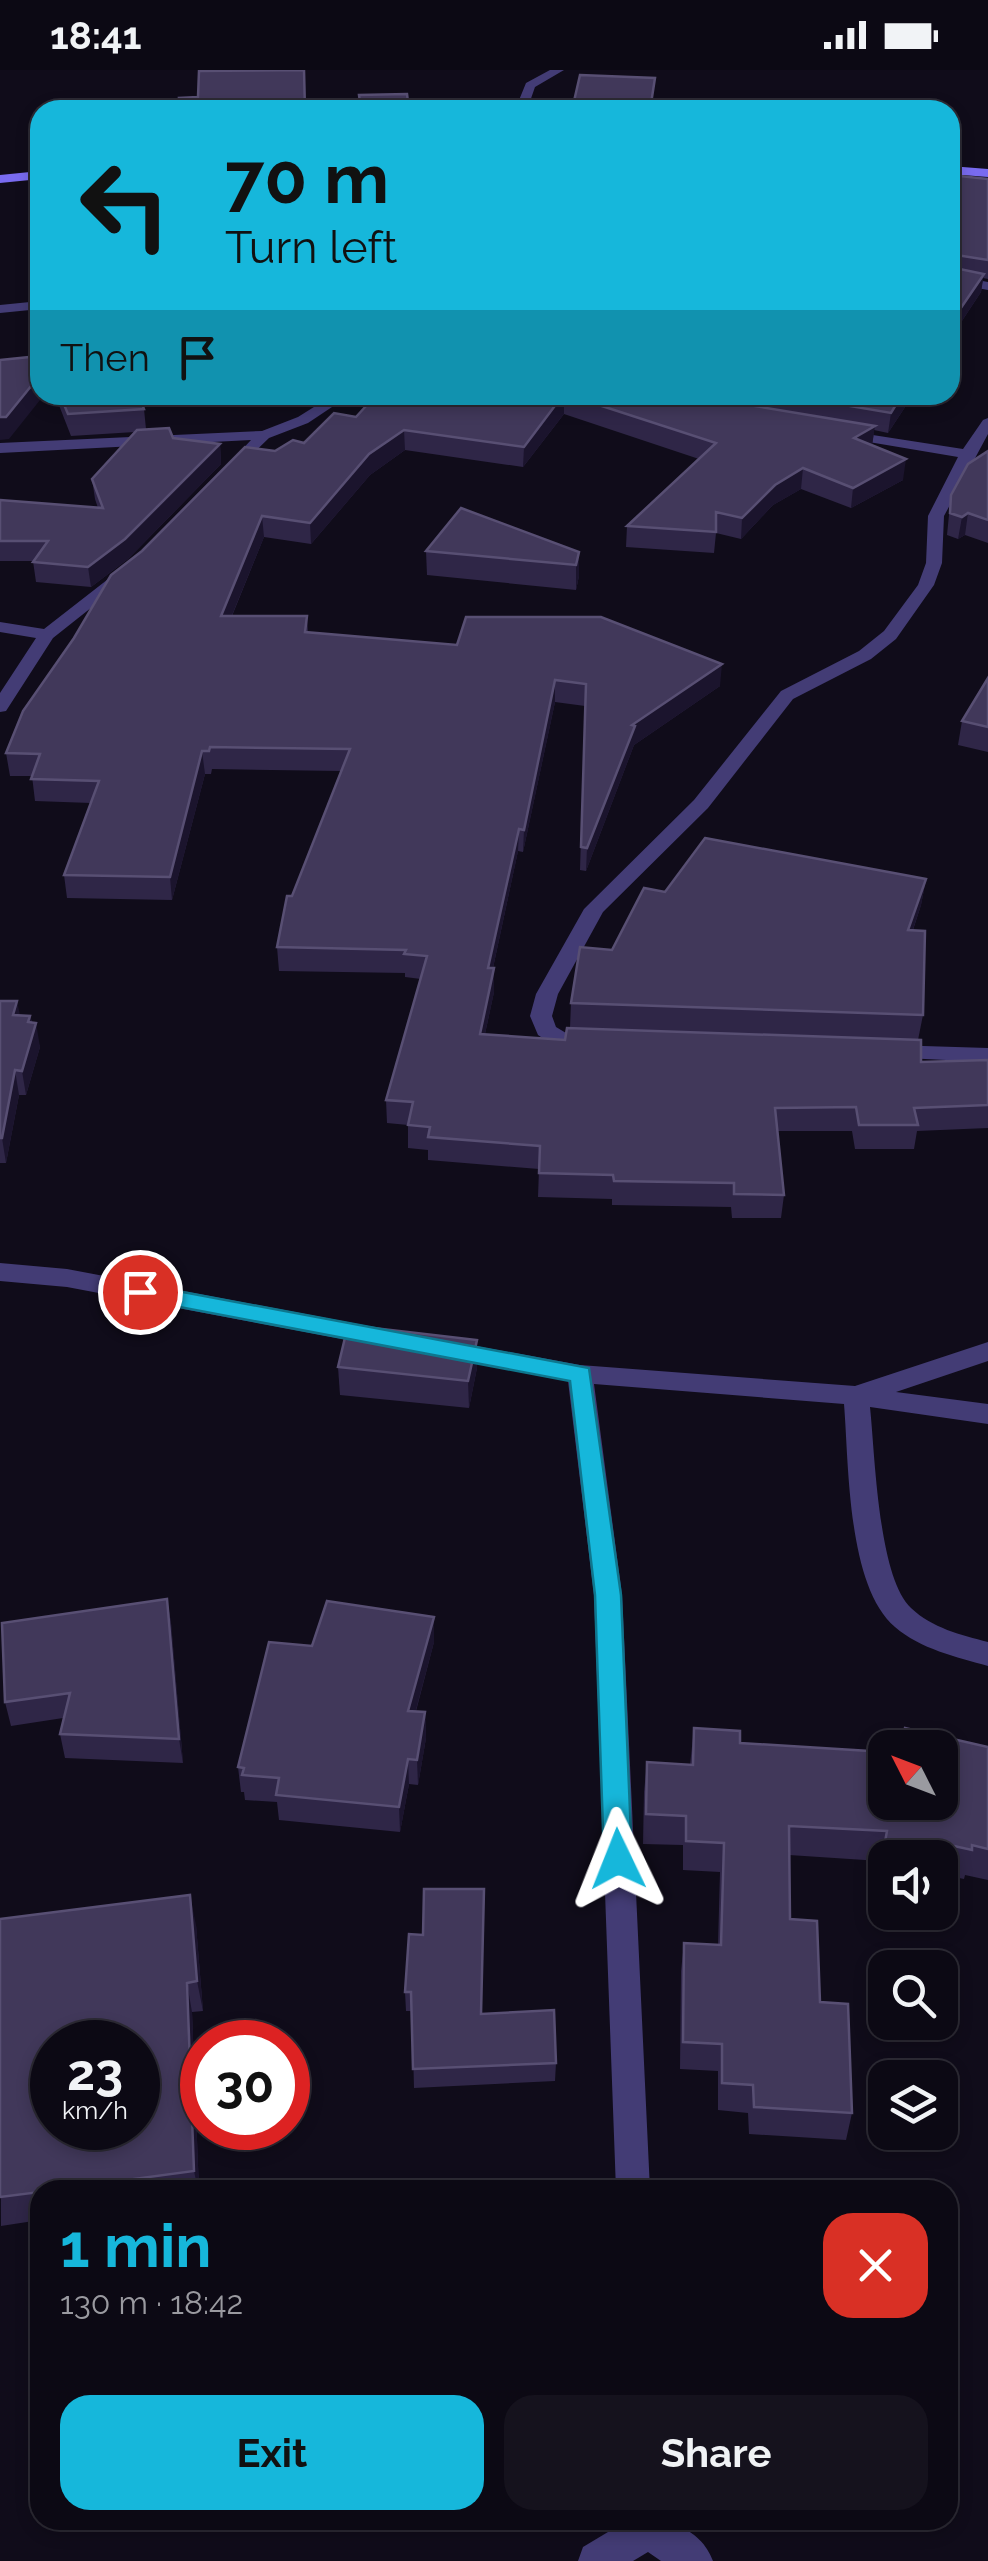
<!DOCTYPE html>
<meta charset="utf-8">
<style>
:root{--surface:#0c0914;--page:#15121d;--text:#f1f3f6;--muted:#9a9aa0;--line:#2c2a34;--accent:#16b7db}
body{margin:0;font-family:Raleway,sans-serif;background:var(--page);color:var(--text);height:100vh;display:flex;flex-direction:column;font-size:38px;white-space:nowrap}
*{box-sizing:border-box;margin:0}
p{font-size:32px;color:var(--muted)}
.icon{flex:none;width:55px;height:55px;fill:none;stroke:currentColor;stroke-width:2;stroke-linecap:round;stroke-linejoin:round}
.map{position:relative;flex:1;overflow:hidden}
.sheet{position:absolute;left:30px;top:2110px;width:928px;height:350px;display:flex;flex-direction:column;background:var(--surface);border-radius:30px;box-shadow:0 5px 15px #0003,0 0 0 2px var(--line)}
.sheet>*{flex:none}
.top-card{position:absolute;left:30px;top:30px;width:930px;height:305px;border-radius:30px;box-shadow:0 5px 15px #0003,0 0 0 2px var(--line);background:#16b7db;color:#111;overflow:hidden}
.needle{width:65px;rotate:312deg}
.controls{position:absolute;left:868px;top:1660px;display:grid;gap:20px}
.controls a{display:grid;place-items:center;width:90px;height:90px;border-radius:20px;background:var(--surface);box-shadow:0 5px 15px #0003,0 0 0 2px var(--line);font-size:50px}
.speed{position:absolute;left:30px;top:1950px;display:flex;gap:20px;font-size:50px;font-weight:700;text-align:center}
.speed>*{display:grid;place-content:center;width:130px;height:130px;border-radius:50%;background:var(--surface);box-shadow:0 5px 15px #0003,0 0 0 2px var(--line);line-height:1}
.speed small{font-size:25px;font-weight:400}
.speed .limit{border:15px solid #d22;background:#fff;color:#111}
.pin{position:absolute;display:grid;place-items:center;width:85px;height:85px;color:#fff;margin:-42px;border:5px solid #fff;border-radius:50%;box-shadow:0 2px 10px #0007}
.me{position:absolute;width:110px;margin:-55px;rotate:358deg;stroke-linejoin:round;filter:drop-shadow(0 0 8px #0008)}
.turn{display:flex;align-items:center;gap:35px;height:210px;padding:0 30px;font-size:45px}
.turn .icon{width:130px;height:130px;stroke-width:2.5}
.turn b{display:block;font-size:70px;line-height:85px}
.then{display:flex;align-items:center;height:95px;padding:0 30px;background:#0003;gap:20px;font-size:38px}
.round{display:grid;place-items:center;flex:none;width:105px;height:105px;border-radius:30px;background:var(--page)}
.head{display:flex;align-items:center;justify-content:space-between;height:170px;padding:0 30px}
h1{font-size:60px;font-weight:700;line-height:75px;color:var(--accent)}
.primary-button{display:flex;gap:20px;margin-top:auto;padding:20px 30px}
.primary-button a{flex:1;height:115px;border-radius:30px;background:var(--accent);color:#111;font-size:40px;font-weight:700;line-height:115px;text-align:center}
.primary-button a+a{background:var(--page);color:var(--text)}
.status{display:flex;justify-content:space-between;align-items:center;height:70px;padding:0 50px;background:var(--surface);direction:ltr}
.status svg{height:28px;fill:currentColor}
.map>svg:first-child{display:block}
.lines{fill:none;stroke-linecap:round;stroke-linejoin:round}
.minor{fill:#433c75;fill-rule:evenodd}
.secondary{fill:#796bf0;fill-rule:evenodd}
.wall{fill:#2f2647}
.shaded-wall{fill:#1b142d}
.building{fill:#41385a;stroke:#584f73;stroke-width:2.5;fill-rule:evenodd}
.route{fill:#16b7db;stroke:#0e778e;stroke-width:2.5}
</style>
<div class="status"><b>18:41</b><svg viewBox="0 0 49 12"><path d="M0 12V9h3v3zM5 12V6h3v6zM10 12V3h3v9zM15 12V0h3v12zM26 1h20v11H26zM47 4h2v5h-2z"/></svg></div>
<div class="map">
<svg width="988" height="2491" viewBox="0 0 988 2491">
<rect width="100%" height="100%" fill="#100c1a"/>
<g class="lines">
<g class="minor">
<polygon points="550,0 564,0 535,17 527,40 515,40 526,13"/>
<polygon points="950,205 988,212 988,220 950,213"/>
<polygon points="40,231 40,239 0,243 0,235"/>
<polygon points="333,325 350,325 308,353 269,368 230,406 222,401 251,370 0,383 0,373 262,361 298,347"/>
<polygon points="988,348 988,364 944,446 942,493 934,515 896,569 871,589 793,629 708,738 603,842 558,924 552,946 556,957 566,963 604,967 607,972 604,977 553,975 538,965 530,946 536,924 584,839 694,730 781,621 859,581 884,561 918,515 926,493 928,446 958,387 839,367 834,365 834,359 963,379 983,350"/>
<polygon points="121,499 135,503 53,568 6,641 0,642 0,623 36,568 0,562 0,552 44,559"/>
<polygon points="891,975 988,978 988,992 883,987 880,982 883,977"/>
<polygon points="0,1193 67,1199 379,1258 388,1261 392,1267 388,1273 379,1276 67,1217 0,1211"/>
<path d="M 443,1270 L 580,1295 L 855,1316 L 988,1272 L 988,1291 L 896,1322 L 988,1334 L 988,1354 L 870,1337 C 875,1384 878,1507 911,1538 C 932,1558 961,1565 988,1572 L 988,1596 C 957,1587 920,1579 895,1557 C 847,1516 849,1395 844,1334 L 594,1314 L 622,1525 L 650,2120 L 616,2120 L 594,1525 L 568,1311 L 434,1285 L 430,1279 L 434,1273 Z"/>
<path d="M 628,2450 C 663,2450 698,2453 713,2491 L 661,2491 L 648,2482 L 633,2491 L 578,2491 L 583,2477 Z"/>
</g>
<g class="secondary">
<polygon points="950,96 988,99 988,107 950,104"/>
<polygon points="40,101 40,109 0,113 0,105"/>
</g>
</g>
<g class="wall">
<polygon points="950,105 988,109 988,209 983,208 981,222 950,269"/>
<polygon points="55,325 139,325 144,339 146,359 173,368 220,374 221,394 128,489 91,517 36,512 33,491 0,491 0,430 98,438 95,429 92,409 135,362 71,366"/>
<polygon points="494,325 913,325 888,363 874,360 872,376 903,410 851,438 801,419 773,435 741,469 716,463 714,483 626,477 627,456 699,389 564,344 523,397 405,380 370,405 311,474 264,467 232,546 307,546 308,562 720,616 634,675 586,801 580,800 585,636 555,632 523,782 518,781 493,898 494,922 485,964 565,970 570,958 571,933 612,880 665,822 926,809 921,835 913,860 923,945 918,970 921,992 988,990 988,1058 917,1061 914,1079 855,1079 852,1061 778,1061 784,1125 781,1148 732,1148 731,1137 612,1135 612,1129 538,1127 539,1099 428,1090 428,1080 408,1078 408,1055 387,1053 386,1030 421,909 405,907 405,903 279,901 277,877 292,826 341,701 212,699 211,704 205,704 172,830 67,828 64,805 91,733 35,731 32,706 10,706 6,683 275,381 304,373 356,347"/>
<polygon points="988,381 988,473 965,465 958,469 947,465 951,425"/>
<polygon points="426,481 579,482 579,506 576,520 427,505"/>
<polygon points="988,608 988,682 958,675 962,651"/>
<polygon points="0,931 20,946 30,946 40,977 26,1025 19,1025 6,1093 0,1093"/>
<polygon points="338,1297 477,1298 469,1338 340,1325"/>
<polygon points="167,1529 171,1553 183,1693 65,1688 60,1664 63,1648 11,1656 5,1632"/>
<polygon points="434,1572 416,1641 425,1642 426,1668 418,1715 409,1714 400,1762 279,1750 277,1732 245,1730 244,1722 241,1722 238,1697"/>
<polygon points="694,1658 885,1732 940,1678 900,1678 905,1658 988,1677 988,1810 965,1805 964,1809 940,1804 940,1788 885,1788 885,1826 875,1823 880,1791 789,1785 790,1849 820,1932 852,2043 846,2070 749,2064 748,2043 718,2040 718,2001 680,1999 681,1901 684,1873 718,1875 720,1802 683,1800 683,1775 643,1774 644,1722 647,1692 690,1695"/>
<polygon points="0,1849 196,1855 203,1941 192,1942 199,2120 40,2120 40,2150 1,2156"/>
<polygon points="409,1864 481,1944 556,1993 555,2011 414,2018 412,1941 406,1941 405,1922"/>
</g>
<g class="shaded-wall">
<polygon points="984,204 981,222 950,269 950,254"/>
<polygon points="40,305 40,325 44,325 9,369 0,370 0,347"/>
<polygon points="564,325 564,344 523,397 524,377"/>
<polygon points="902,325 913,325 888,363 891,343"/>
<polygon points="875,356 872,376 854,368"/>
<polygon points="404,360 405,380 370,405 311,474 310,453 369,384"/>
<polygon points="220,374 221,394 128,489 91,517 88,497"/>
<polygon points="906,389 903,410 851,438 853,418"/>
<polygon points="803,398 801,419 773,435 741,469 742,448 775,415"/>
<polygon points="968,443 965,465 958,469 962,447"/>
<polygon points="262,446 264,467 223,567 221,546"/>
<polygon points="579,482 579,506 576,520 576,495"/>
<polygon points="722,594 720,616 634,675 586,801 587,778 632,655"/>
<polygon points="555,610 555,632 523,782 524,760"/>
<polygon points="202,681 205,704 172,830 170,807"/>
<polygon points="519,759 518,781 488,921 488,898"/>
<polygon points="926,809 921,835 904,886 908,860"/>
<polygon points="494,898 494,922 480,987 480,964"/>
<polygon points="17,931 22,955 13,945"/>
<polygon points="30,946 33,963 36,953 40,977 26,1025 22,1001"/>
<polygon points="15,1000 19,1025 6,1093 2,1068"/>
<polygon points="477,1270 477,1298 469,1338 468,1311"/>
<polygon points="167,1529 171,1553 183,1693 179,1669"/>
<polygon points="434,1547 434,1572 409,1666 408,1641"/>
<polygon points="425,1642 426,1668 418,1715 417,1690"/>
<polygon points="408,1689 409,1714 400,1762 399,1737"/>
<polygon points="190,1825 196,1855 203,1941 197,1911"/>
<polygon points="187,1913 192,1942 199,2120 198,2120 194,2101"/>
</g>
<g class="building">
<polygon points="304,0 305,40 181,40 179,28 198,27 199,1"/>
<polygon points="580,5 655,8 650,40 572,40"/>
<polygon points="407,24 409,40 361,40 359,25"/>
<polygon points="950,105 988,109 988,190 950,184 950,188"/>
<polygon points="950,197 984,204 950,254"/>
<polygon points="40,286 40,305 6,347 0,347 0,290"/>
<polygon points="60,325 139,325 144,339 68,344"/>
<polygon points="376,325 483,325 493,326 494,325 563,325 524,377 404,360 369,384 310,453 262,446 221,546 307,546 305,562 457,575 466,547 601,547 722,594 632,655 635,656 587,778 581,777 586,614 555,610 524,760 519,759 488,898 494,898 480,964 565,970 567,958 921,970 921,992 988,990 988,1035 914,1038 918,1055 859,1055 856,1037 775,1038 784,1125 734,1124 734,1113 614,1111 613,1105 539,1103 540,1076 428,1067 430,1057 408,1055 413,1032 386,1030 427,886 404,884 406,880 277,877 287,826 292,826 350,679 210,677 209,681 202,681 170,807 64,805 99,711 31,709 40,684 6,683 23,641 74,568 111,505 142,481 245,377 275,381 293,370 304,373 334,343 356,347"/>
<polygon points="568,325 688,325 875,356 854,368 906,389 853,418 803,398 775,415 742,448 716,442 716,462 627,456 716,373"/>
<polygon points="785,325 902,325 891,343"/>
<polygon points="169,358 173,368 220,374 125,469 88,497 33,492 48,471 0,471 0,430 103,438 92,409 137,360"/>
<polygon points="988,381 988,450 968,443 962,447 950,443 951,425 968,394"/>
<polygon points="461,438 579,482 576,495 426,481"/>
<polygon points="988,608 988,657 962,651"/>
<polygon points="705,768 926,809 908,860 925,861 923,945 571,933 580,877 612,880 644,818 665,822"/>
<polygon points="0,931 17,931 13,945 30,946 28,952 36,953 22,1001 15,1000 2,1068 0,1068"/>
<polygon points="348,1255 477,1270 468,1311 338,1297"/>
<polygon points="167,1529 179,1669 60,1664 70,1623 5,1632 2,1553"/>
<polygon points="327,1531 434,1547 408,1641 425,1642 417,1690 408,1689 399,1737 276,1725 279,1708 242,1705 244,1698 238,1697 269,1572 312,1576"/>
<polygon points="694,1658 740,1661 740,1673 885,1682 885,1732 940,1732 940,1678 901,1678 905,1658 988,1677 988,1779 972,1775 972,1780 936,1772 934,1788 885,1788 885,1795 881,1794 887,1761 789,1756 790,1849 817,1851 820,1932 848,1934 852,2043 754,2037 753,2015 722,2013 722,1974 683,1972 684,1873 721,1875 724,1773 686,1771 686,1746 646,1744 647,1692 693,1695"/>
<polygon points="424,1819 484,1819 481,1944 554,1940 556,1993 413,1999 411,1922 405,1922 409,1864 423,1865"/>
<path d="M 190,1825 L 197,1911 L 187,1913 L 194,2101 L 52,2120 L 40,2120 L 40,2122 L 0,2127 L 0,1849 ZM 52,1972 L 138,1972 L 138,2058 L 52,2058 Z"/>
</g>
<polygon class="route" points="140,1214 589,1298 621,1525 632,1789 628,1798 618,1801 608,1798 604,1789 595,1525 570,1311 132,1228 129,1222 132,1216"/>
</svg>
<div class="controls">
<a><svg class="needle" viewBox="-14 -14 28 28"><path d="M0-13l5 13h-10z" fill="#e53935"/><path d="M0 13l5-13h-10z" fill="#9a9aa0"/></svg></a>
<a><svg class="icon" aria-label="sound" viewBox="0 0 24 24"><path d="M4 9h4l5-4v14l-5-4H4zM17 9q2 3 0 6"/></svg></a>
<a><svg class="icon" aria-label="search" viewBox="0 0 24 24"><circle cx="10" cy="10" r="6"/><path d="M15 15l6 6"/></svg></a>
<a><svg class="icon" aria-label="layers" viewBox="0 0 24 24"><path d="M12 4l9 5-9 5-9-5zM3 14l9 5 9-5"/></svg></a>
</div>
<div class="speed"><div>23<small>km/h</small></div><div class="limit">30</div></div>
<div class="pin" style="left:140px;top:1222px;background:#d93025"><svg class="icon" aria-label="arrive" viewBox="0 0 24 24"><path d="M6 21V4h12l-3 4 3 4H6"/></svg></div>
<svg class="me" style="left:618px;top:1789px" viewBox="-20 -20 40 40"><path d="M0-17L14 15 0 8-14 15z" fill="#16b7db" stroke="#fff" stroke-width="4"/></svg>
<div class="top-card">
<div class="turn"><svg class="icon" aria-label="left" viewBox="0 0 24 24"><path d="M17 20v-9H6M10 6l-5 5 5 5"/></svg><div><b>70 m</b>Turn left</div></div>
<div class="then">Then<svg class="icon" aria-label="arrive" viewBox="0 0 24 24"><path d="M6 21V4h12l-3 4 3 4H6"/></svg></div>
</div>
<section class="sheet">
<div class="head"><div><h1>1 min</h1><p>130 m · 18:42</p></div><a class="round" style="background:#d93025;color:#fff"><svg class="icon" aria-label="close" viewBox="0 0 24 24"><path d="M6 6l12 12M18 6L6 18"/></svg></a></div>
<div class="primary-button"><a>Exit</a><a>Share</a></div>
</section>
</div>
